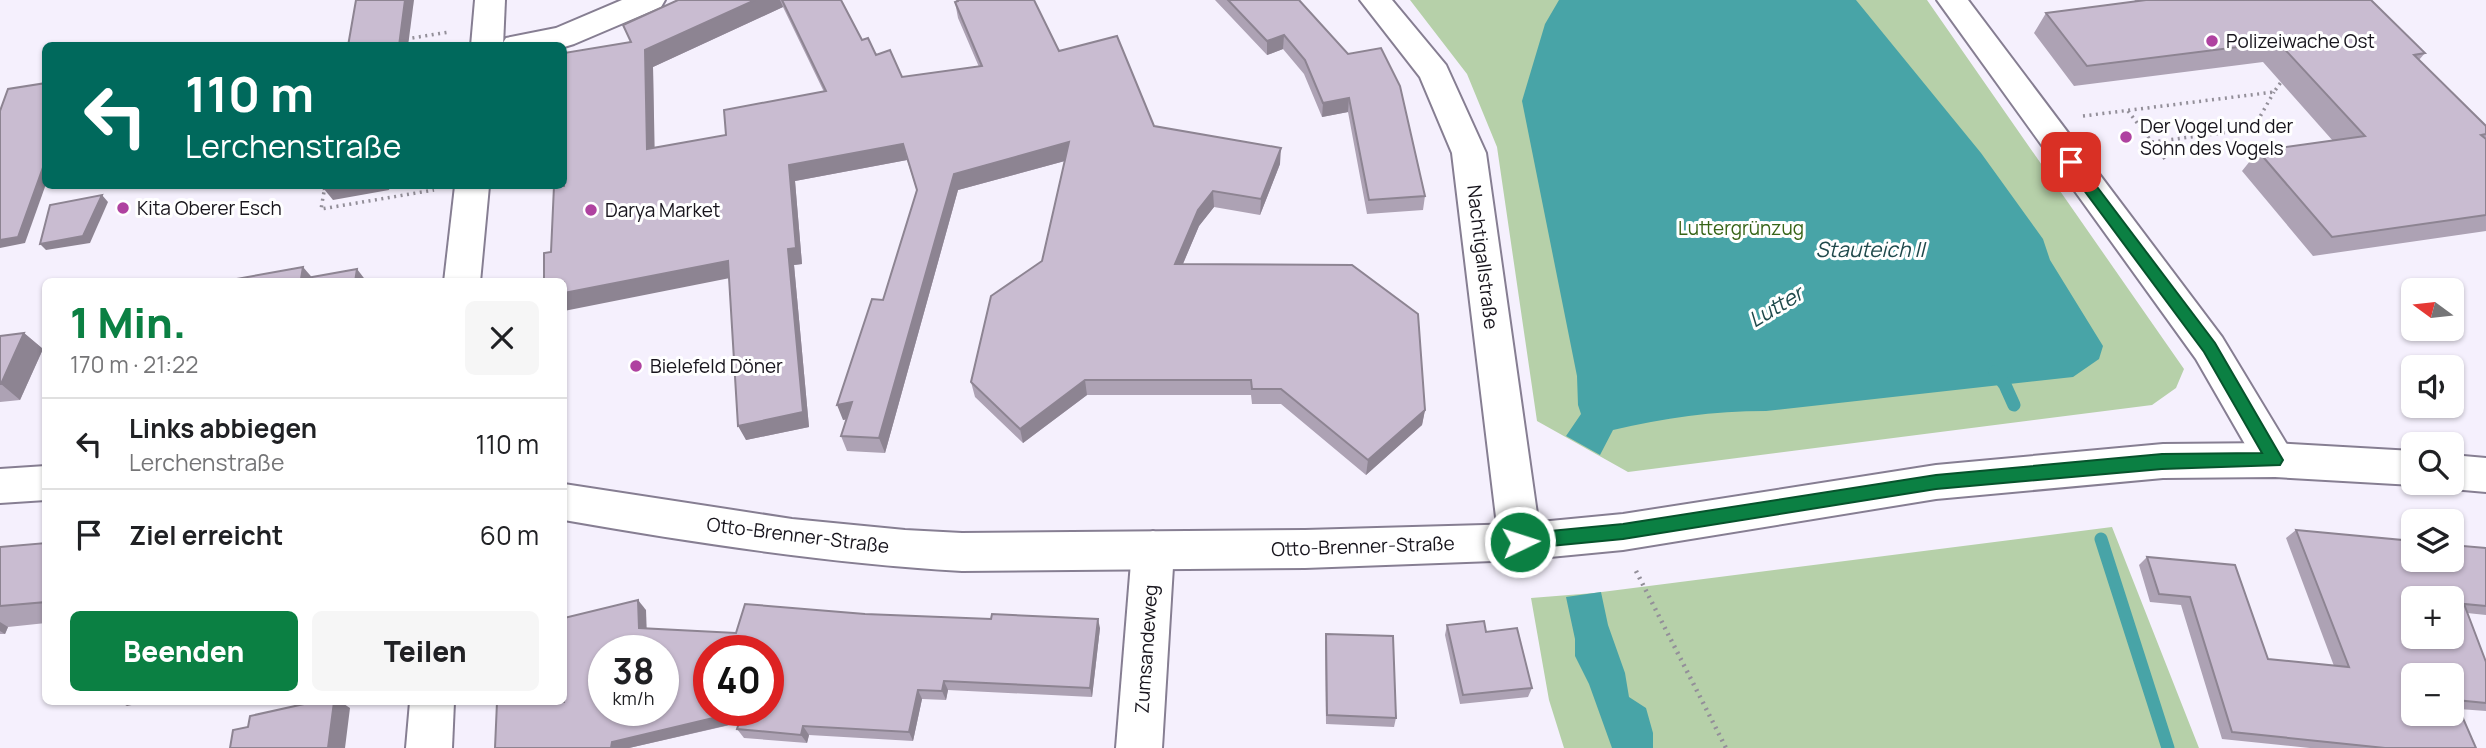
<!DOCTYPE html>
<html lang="de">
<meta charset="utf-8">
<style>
:root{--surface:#fff;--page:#f6f6f6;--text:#202124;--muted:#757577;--line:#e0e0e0;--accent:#0b8043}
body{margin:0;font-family:Manrope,sans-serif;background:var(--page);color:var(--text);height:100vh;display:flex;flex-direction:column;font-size:26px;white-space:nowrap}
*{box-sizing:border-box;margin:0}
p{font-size:23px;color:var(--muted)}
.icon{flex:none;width:38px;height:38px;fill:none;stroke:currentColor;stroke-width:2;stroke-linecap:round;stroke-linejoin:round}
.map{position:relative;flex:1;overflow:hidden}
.drawer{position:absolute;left:42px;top:278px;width:525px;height:427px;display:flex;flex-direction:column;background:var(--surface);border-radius:10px;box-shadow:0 2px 5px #0004}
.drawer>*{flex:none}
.guide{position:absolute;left:42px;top:42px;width:525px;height:147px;border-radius:10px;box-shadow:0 2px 5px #0004;background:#00695c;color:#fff;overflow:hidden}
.needle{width:46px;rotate:285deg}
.fabs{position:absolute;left:2401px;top:278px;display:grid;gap:14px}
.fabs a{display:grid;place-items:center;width:63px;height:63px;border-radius:10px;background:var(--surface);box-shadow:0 2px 5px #0004;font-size:35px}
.speed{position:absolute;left:588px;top:635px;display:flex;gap:14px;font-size:35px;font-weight:700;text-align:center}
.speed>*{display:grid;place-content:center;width:91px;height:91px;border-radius:50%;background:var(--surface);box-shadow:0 2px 5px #0004;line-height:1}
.speed small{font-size:18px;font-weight:400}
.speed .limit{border:10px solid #d22;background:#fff;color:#111}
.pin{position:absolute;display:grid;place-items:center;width:60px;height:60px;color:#fff;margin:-30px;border-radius:14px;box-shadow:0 4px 10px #0006}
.me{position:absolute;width:77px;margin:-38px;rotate:86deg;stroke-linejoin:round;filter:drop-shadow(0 0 5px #0008)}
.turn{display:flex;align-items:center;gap:24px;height:147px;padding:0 28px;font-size:32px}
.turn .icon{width:91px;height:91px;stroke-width:2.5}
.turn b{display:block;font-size:49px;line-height:60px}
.round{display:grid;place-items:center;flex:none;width:74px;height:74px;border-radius:10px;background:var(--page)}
.summary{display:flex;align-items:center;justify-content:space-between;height:119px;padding:0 28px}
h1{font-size:42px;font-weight:800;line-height:52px;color:var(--accent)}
.action{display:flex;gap:14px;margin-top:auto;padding:14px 28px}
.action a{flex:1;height:80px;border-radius:10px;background:var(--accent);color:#fff;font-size:28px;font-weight:800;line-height:80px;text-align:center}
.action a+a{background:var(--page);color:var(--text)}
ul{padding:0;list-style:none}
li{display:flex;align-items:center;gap:21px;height:91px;padding:0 28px;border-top:2px solid var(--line)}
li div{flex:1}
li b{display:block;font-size:26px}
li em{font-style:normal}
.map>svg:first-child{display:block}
.green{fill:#b6d0a9}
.water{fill:#48a4a7}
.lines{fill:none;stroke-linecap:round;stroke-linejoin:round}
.stream{stroke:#48a4a7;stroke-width:13}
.minor-casing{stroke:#867e92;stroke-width:4}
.tertiary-casing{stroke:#867e92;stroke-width:4}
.secondary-casing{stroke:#867e92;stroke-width:4}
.path-far1{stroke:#938f99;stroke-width:3.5;stroke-dasharray:2 4.5;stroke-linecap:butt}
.path{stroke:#938f99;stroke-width:4.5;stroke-dasharray:2 5;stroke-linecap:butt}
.minor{fill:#fff;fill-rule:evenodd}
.tertiary{fill:#fff;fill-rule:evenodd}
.secondary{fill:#fff;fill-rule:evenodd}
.wall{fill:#ada2b4;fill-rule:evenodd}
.shaded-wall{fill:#8d8492}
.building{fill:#c9bcd1;stroke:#8d8492;stroke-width:2;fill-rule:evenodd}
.route{fill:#0b8043;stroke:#07532c;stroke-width:2}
.poi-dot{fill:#af42a0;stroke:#fff;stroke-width:2.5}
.labels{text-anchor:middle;stroke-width:6;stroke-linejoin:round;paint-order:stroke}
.poi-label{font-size:19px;fill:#17141c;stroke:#fff;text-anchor:start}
.park-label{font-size:19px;fill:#376417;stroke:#fff}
.street-label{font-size:19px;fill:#17141c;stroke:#fff}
.water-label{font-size:21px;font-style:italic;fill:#1f494b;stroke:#fff}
</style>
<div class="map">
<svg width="2486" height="748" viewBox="0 0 2486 748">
<rect width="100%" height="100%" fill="#f5f0fd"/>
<g class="green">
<polygon points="1410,0 1927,0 2184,369 2176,388 2152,405 1628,472 1537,421 1497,147 1467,74"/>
<polygon points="2112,527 2199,748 1564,748 1549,700 1531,598 1594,593"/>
</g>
<g class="water">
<path d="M 1559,0 L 1856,0 L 1981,153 L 2043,239 L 2050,260 L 2103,346 L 2099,359 L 2073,377 L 1766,411 C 1713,411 1664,418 1613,430 L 1600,455 L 1566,436 L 1581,414 L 1578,405 L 1577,376 L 1522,101 L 1545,24 Z"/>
<polygon points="1601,592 1608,625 1625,673 1629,697 1646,708 1653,733 1653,748 1612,748 1589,684 1575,656 1575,639 1566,597"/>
</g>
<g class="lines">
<g class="stream">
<polyline points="1995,372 2005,385 2014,405"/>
<polyline points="2101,539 2168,748"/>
</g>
<defs>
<g id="minor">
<polygon points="622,0 665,0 661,7 574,44 564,47 501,46 506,38 556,28"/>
<polygon points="1360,0 1392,0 1446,65 1486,153 1541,542 1535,555 1520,560 1505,555 1499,542 1452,153 1420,77"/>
<polygon points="1937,0 1968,0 2222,337 2289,448 2295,460 2289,472 2275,477 2261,472 2196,359"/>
<polygon points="46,466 46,500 0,503 0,469"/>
<polygon points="1153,531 1168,537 1174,550 1162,748 1116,748 1132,550 1138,537"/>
</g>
<g id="tertiary">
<path d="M 2275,443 L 2413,451 L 2413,483 L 2419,483 L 2413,485 L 2275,477 L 2163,478 L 1936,499 L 1623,550 L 1520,560 L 1305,568 L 962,571 C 828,563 695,543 564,520 L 564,484 L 792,519 L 905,530 L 962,533 L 1305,530 L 1520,524 L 1623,514 L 1936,465 L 2163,444 Z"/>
<polygon points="2452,455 2486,458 2486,492 2452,489 2438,484 2452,483"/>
</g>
<g id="secondary">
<polygon points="475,0 505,0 503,46 471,46"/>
<polygon points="455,186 489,186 480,282 444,282"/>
<polygon points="410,702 454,702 452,748 406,748"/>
</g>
</defs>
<use href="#minor" class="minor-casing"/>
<use href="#tertiary" class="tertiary-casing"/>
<use href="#secondary" class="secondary-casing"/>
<g class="path-far1">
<polyline points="406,39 449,32"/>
<polyline points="2128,111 2165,159"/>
<polyline points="2083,116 2274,92 2281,82"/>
<polyline points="2152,142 2253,129 2274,92"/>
<polyline points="325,186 321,209 434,190"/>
</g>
<polyline class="path" points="1636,571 1726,748"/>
<use href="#minor" class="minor"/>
<use href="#tertiary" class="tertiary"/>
<use href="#secondary" class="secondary"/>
</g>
<g class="wall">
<path d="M 678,0 L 841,0 L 862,40 L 902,77 L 979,67 L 958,18 L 955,2 L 956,1 L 956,0 L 1034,0 L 1059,51 L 1154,126 L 1280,164 L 1260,215 L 1214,207 L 1199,226 L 1183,264 L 1425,410 L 1422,425 L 1366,475 L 1281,404 L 1252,404 L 1251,395 L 1087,395 L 1023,443 L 975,397 L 971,382 L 1042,261 L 1065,161 L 958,190 L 885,453 L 847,451 L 841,436 L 846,419 L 843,420 L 883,300 L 917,191 L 907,160 L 795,181 L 802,264 L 794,265 L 809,427 L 746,440 L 729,278 L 551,252 L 631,42 ZM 783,7 L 824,92 L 726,135 L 654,148 L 653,67 Z"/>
<polygon points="1215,0 1299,0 1425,196 1423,210 1367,214 1348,112 1322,117 1304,74 1283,49 1267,55"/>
<polygon points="2135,0 2371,0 2425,53 2419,60 2486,126 2486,231 2313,256 2242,171 2258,151 2333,141 2263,62 2074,86 2034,33 2046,13 2134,2"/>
<polygon points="24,333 43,349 20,400 0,402 0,336"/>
<polygon points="2296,530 2486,548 2486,615 2467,613 2486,662 2486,711 2459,709 2476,748 2310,748 2222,739 2181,605 2150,602 2139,565 2147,557 2268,659 2334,666 2286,538"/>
<polygon points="46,543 46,623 8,627 5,634 0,634 0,547"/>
<polygon points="646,610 646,629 736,633 865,614 1100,628 1092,697 948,690 946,700 922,699 913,741 809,735 807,743 744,738 737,729 739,723 629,748 495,748"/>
<polygon points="1447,625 1486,632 1532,688 1528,697 1460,704 1445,635"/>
<polygon points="1326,634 1396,718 1394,727 1326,724 1325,643"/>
</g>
<g class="shaded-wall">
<polygon points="405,0 414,0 408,46 399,46"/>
<polygon points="755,0 780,0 783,7 653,67 655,166 647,149 645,50"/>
<polygon points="1284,35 1283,49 1267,55 1267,41"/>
<polygon points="1349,98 1348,112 1322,117 1323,103"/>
<polygon points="1069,142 1072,159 958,190 885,453 879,438 954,174"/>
<polygon points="903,144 907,160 795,181 802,264 794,265 809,427 746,440 738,426 789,165"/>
<polygon points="1281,148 1280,164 1260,215 1261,199"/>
<polygon points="46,159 46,184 25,243 0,248 0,240"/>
<polygon points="342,186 390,186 389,190 333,200 324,189"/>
<polygon points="1213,191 1214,207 1199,226 1176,280 1175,264 1198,210"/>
<polygon points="102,195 108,202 90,243 46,250 40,244"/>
<polygon points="728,261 735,277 564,311 564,293"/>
<polygon points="303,267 316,282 301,279"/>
<polygon points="357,269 367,282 355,282"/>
<polygon points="24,333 43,349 20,400 1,384"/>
<polygon points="1085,380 1087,395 1023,443 1020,429"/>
<polygon points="852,402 858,417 843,420 837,405"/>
<polygon points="1425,410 1422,425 1366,475 1368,460"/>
<polygon points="638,600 646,610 647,638 639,628"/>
<polygon points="1098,619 1100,628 1092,697 1090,688"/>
<polygon points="0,622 8,627 5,634 0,631"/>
<polygon points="944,681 948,690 946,700 942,691"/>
<polygon points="918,690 922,699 913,741 909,732"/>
<polygon points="120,702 145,702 127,706"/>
<polygon points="334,702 341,702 350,708 345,748 328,748"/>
<polygon points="743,711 750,720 629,748 611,748 612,742"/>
<polygon points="803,726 809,735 807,743 801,735"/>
</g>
<g class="building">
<polygon points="356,0 405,0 399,46 348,46"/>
<polygon points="678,0 755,0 645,50 647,149 726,135 724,110 826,91 782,0 841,0 862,40 868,38 876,55 890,50 902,77 982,66 955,2 958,1 958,0 1034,0 1059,51 1117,36 1154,126 1281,148 1261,199 1213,191 1198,210 1175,264 1352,265 1418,314 1425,410 1368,460 1281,389 1252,389 1251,380 1085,380 1020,429 971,382 991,296 1042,261 1069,142 954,174 879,438 841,436 852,402 837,405 872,299 883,300 917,190 903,144 789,165 796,248 788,249 803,412 738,426 728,261 564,293 564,282 544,282 544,253 551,252 554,186 564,186 564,53 631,42 623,25"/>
<polygon points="1228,0 1299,0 1348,54 1381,48 1400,86 1425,196 1369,200 1349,98 1323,103 1305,60 1284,35 1267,41"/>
<polygon points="2146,0 2371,0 2425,53 2414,55 2486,126 2486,134 2481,135 2486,139 2486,215 2332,237 2258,151 2365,136 2278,42 2087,66 2046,13"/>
<polygon points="46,83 46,159 18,237 0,240 0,111 8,89"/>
<polygon points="325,186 342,186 324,189"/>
<polygon points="102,195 83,236 40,244 50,205"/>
<polygon points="303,267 301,279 357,269 355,282 220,282"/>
<polygon points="24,333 1,384 0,384 0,336"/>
<path d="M 2296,530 L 2413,541 L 2413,560 L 2452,560 L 2452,545 L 2486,548 L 2486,606 L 2464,604 L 2486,662 L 2486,703 L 2455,700 L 2476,748 L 2385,748 L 2232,732 L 2190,597 L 2159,594 L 2147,557 L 2235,565 L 2268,659 L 2349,667 ZM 2413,598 L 2452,598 L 2452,637 L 2413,637 ZM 2413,676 L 2452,676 L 2452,714 L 2413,714 Z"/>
<polygon points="46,543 46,602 0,606 0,547"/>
<path d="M 638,600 L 639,628 L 736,633 L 745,604 L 865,614 L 991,619 L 992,614 L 1098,619 L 1090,688 L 944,681 L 942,691 L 918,690 L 909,732 L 803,726 L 801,735 L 737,729 L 743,711 L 612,742 L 611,748 L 495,748 L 497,702 L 564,702 L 564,618 ZM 604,651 L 663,651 L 663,710 L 604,710 ZM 709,651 L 768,651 L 768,710 L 709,710 Z"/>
<polygon points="1484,621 1486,632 1517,628 1532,688 1463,695 1447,625"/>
<polygon points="1326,634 1393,636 1396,718 1327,715"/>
<polygon points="313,702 334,702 328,748 230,748 233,730 248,727 250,716"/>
</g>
<polygon class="route" points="2071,157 2076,159 2215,343 2280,455 2283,460 2280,465 2162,469 1936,489 1623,539 1520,549 1514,547 1512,542 1514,536 1520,534 1623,524 1936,475 2162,454 2262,453 2204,352 2066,166 2064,162"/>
<g class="poi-dot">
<circle cx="2212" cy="41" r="7"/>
<circle cx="2126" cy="137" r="7"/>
<circle cx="123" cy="208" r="7"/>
<circle cx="591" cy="210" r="7"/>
<circle cx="636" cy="366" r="7"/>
</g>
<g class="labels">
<g class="poi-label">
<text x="2226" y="48">Polizeiwache Ost</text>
<text x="2140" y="133">Der Vogel und der<tspan x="2140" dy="22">Sohn des Vogels</tspan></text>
<text x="137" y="215">Kita Oberer Esch</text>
<text x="605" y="217">Darya Market</text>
<text x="650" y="373">Bielefeld Döner</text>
</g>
<g class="park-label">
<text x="1741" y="235">Luttergrünzug</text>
</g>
<g class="street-label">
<text transform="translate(1483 257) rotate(83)" y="7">Nachtigallstraße</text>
<text transform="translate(798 535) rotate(7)" y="7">Otto-Brenner-Straße</text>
<text transform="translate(1363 546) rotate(-2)" y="7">Otto-Brenner-Straße</text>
<text transform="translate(1146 649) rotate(-86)" y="7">Zumsandeweg</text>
</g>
<g class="water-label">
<text x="1870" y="257">Stauteich II</text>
<text transform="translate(1776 307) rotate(-31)" y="7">Lutter</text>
</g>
</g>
</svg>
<div class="fabs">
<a><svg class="needle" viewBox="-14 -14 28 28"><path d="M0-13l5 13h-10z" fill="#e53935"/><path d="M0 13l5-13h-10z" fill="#757577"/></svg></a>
<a><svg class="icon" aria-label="sound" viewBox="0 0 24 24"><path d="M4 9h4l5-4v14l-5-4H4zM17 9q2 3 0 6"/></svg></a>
<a><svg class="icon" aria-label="search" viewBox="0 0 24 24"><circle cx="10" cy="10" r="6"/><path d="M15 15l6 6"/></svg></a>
<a><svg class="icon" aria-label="layers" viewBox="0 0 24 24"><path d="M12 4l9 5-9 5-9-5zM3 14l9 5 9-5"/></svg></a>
<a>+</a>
<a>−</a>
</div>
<div class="speed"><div>38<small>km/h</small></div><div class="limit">40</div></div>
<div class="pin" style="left:2071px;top:162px;background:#d93025"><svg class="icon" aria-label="arrive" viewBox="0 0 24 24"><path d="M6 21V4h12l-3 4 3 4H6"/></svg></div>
<svg class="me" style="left:1520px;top:542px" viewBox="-20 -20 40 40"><circle r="17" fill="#0b8043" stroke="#fff" stroke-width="3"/><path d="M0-11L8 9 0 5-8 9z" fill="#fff"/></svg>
<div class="guide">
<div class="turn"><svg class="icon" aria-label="left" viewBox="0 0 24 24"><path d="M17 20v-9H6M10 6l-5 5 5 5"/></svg><div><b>110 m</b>Lerchenstraße</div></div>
</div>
<section class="drawer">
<div class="summary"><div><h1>1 Min.</h1><p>170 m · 21:22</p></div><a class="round"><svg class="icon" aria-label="close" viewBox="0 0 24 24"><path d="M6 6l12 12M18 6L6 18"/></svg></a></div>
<ul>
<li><svg class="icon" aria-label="left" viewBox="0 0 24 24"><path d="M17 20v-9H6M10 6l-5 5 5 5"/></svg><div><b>Links abbiegen</b><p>Lerchenstraße</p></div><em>110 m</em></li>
<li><svg class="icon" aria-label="arrive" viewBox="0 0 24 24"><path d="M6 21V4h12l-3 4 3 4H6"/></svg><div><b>Ziel erreicht</b></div><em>60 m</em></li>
</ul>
<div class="action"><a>Beenden</a><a>Teilen</a></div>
</section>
</div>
